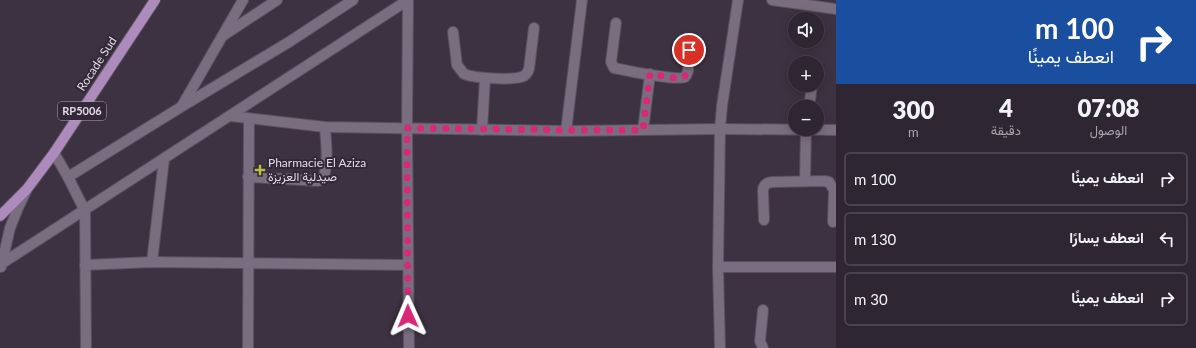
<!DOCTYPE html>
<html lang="ar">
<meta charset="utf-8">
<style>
:root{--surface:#2e2632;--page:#3a323e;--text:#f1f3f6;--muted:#a7a5ac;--line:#49434d}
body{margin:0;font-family:Lato,Vazirmatn,sans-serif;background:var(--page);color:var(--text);direction:rtl;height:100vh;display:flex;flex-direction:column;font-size:15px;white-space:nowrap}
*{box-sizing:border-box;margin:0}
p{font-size:13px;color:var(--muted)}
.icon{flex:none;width:22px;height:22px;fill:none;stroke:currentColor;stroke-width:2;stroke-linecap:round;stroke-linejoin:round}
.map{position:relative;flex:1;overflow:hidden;direction:ltr}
.panel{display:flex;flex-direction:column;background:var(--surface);width:360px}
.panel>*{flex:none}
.guide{background:#1a4fa0;color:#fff;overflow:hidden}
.fabs{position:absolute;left:788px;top:12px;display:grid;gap:8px}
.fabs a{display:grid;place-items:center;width:36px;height:36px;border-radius:50%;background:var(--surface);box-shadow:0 2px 10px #0003,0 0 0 1px var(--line);font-size:20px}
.pin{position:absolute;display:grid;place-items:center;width:34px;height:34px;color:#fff;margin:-17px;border:2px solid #fff;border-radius:50%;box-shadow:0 1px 4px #0007}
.me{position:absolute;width:44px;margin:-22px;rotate:359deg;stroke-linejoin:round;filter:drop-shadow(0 0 3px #0008)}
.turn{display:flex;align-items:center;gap:14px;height:84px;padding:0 16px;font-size:18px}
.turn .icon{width:52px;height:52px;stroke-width:2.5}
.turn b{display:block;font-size:28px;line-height:34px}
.eta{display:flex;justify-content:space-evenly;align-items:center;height:68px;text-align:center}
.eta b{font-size:24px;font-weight:800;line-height:28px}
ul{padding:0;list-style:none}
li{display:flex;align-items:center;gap:12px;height:54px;margin:0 8px 6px;padding:0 8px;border:2px solid var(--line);border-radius:6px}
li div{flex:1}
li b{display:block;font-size:15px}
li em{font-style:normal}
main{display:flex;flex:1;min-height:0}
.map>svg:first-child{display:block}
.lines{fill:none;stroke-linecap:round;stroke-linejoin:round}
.minor-casing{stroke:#59505d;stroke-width:12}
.major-casing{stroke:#59505d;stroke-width:12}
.minor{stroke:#796d7f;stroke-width:10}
.major{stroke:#ad8bbd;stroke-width:10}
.route{stroke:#db2777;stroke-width:7;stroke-dasharray:0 12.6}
.poi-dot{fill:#bdbf43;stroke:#322838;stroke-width:1.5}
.labels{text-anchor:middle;stroke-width:4;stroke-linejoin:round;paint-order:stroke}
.shield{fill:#322838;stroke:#ada5b2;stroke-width:1}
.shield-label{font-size:11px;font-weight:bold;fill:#e2dbe6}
.street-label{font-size:12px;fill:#e2dbe6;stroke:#322838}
.poi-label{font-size:12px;fill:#e2dbe6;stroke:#322838;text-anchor:start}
</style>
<main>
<section class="panel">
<div class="guide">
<div class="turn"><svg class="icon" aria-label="right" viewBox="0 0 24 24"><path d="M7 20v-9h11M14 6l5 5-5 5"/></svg><div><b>100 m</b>انعطف يمينًا</div></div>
</div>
<div class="eta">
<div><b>07:08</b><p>الوصول</p></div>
<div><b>4</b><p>دقيقة</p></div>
<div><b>300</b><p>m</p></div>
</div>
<ul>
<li><svg class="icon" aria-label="right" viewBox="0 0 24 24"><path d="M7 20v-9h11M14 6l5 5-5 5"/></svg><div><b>انعطف يمينًا</b></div><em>100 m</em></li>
<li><svg class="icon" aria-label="left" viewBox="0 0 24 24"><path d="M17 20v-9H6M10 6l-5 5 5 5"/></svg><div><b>انعطف يسارًا</b></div><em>130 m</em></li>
<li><svg class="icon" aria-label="right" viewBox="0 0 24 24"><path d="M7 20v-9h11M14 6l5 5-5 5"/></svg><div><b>انعطف يمينًا</b></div><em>30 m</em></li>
</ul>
</section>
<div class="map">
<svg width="836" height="348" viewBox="0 0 836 348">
<rect width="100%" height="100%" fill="#3d3242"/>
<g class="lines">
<defs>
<g id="minor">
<polyline points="408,0 407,128 409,348"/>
<polyline points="772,0 836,9"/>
<path d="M 616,23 L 611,62 L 614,68 L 619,69 C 628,71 679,81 685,77 C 687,75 687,73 688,71 L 690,40"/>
<path d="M 453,32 L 457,65 L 464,74 C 473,78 514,81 524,76 C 527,74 528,72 529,69 L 534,28"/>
<polyline points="224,35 277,0"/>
<polyline points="182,106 243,0"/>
<polyline points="809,107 812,85"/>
<polyline points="230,116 325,127 566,131 720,129 836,130"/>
<polyline points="482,130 485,78"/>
<polyline points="643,130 650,74"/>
<polyline points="566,131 582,0"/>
<polyline points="54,153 68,177 85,211 86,348"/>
<polyline points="68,177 181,107 289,42 353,0"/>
<path d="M 248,177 L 318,181 L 323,179 C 329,163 326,143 325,127"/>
<polyline points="805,181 806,129"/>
<path d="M 764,220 L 763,191 C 763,185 767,182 773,182 L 824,181 L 829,182 L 834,190 L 833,222"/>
<polyline points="152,262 164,159"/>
<polyline points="1,264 408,0"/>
<polyline points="85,265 152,262 407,265"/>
<polyline points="1,267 10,228 18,208 26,191"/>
<polyline points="718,267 836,267"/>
<polyline points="248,348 249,119"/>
<polyline points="720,348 718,267 720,129 722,106 738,0"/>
<polyline points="763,348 760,341 763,310"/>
</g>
<polyline id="major" points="0,216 27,189 54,153 155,0"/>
</defs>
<use href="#minor" class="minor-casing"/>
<use href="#major" class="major-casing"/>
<use href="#minor" class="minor"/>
<use href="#major" class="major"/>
</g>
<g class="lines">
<path class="route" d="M 408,316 L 407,128 L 566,130 L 643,130 L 650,74 L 675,78 L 684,77 C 690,71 688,58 689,50"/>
</g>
<path class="poi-dot" d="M258 164h4v4h4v4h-4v4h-4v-4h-4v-4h4z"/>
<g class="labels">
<rect class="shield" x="58" y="102" width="48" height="18" rx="3"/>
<g class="shield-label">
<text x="82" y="115">RP5006</text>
</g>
<g class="street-label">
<text transform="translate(97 64) rotate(-57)" y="4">Rocade Sud</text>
</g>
<g class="poi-label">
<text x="268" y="167">Pharmacie El Aziza<tspan x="268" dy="14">صيدلية العزيزة</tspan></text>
</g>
</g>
</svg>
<div class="fabs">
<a><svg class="icon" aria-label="sound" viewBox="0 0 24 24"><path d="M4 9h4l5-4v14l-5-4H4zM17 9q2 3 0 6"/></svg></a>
<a>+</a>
<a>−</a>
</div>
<div class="pin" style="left:689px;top:50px;background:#d93025"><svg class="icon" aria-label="arrive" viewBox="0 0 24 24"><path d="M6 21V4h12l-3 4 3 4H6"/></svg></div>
<svg class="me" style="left:408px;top:316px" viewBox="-20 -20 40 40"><path d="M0-17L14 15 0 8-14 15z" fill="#db2777" stroke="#fff" stroke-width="4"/></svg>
</div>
</main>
